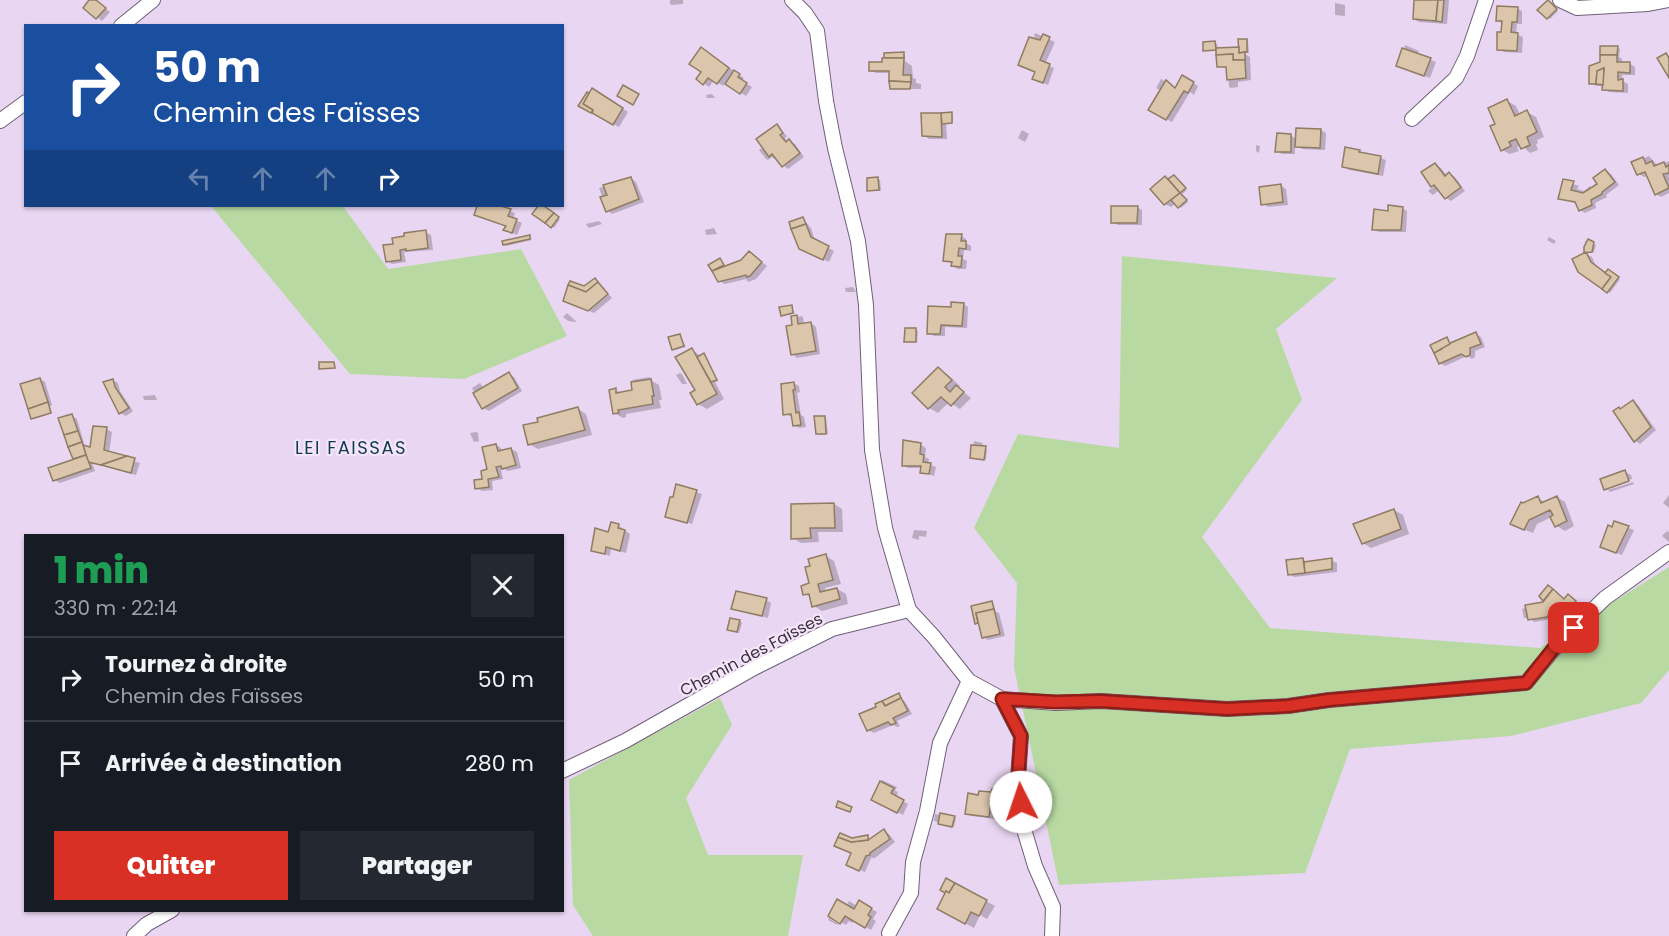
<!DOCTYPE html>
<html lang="fr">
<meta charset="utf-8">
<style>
:root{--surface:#171b24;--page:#242831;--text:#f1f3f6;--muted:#9ea1a6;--line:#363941;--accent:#d93025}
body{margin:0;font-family:Poppins,sans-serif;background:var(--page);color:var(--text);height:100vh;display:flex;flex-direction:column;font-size:22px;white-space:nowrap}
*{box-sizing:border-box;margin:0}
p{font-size:20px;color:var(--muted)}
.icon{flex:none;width:33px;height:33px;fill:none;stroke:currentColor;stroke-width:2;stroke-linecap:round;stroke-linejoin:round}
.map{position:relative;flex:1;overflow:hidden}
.details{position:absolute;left:24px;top:534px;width:540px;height:378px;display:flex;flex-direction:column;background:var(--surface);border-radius:0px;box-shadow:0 2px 4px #0004}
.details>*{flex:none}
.hud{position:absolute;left:24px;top:24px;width:540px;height:183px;border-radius:0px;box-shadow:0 2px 4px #0004;background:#1a4fa0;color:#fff;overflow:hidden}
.pin{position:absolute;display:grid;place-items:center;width:51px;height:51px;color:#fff;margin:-26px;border-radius:12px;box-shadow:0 3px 9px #0006}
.me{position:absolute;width:66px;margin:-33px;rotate:356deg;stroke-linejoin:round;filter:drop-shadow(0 0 4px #0008)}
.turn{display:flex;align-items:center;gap:21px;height:126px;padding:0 30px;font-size:27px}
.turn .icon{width:78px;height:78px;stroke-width:2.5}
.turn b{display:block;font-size:42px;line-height:51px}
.lanes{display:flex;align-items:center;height:57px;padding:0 30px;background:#0003;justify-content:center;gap:30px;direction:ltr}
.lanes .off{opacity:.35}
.round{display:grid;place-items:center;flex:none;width:63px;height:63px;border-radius:0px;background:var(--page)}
.summary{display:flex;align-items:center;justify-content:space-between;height:102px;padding:0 30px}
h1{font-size:36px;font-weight:800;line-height:45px;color:#1e9e55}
.cta{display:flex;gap:12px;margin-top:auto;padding:12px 30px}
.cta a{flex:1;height:69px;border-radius:0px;background:var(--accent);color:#fff;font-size:24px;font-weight:800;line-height:69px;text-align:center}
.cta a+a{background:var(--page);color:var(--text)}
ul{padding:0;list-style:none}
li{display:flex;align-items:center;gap:18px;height:84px;padding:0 30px;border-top:2px solid var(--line)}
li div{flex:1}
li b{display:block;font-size:22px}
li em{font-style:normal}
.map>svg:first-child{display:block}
.green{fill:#b8daa2}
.shadow{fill:#0003}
.building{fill:#dbc6ac;stroke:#8f7c63;stroke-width:1.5}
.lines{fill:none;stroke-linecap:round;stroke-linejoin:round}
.minor-casing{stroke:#706078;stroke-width:16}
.minor{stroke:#fff;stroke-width:14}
.route-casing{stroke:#8d1f18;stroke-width:15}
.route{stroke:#d93025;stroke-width:10}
.labels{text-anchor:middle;stroke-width:4.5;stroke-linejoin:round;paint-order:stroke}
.street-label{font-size:16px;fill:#3a323d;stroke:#f4e5fb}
.neighbourhood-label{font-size:18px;letter-spacing:1.5px;fill:#113b51;stroke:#f4e5fb}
</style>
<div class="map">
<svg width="1669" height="936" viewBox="0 0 1669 936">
<rect width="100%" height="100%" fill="#e9d6f2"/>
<g class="green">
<polygon points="211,206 343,206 388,269 521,249 567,336 464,379 350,374"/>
<polygon points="1122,256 1337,278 1276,329 1302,400 1202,537 1270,628 1540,648 1669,567 1669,670 1641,703 1511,736 1350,749 1305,873 1059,885 1014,667 1017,583 974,528 1018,434 1119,448"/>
<polygon points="720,698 732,725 686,798 708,855 803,855 788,936 593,936 573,905 569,780"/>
</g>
<g class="shadow">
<polygon points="91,0 97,2 110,12 102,21 85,8"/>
<polygon points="670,0 683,0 683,4 672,5 670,4"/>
<polygon points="1416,0 1449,0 1447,24 1419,22 1414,19"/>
<polygon points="1335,3 1345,5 1345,16 1335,15"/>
<polygon points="1550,3 1558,11 1550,19 1539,10"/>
<polygon points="1517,8 1522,11 1522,24 1517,24 1516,34 1523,37 1522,53 1504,52 1498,49 1503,24 1498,21"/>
<polygon points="1035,33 1055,42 1045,64 1054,68 1048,85 1040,81 1040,40 1034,37"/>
<polygon points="1246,40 1248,41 1249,53 1243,53 1250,57 1251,80 1238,82 1238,87 1231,88 1229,87 1228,69 1218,66 1217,51 1204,50 1215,42 1217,44 1218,50 1240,48"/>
<polygon points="1405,45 1419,51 1417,55 1436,62 1430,78 1398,66"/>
<polygon points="1618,48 1620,49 1619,57 1622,59 1622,64 1630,64 1635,67 1635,75 1622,75 1623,81 1628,84 1628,93 1609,92 1604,89 1604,86 1596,86 1591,83 1602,63"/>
<polygon points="707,52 744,78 742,81 752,87 746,96 725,83 723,86 714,80 709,87 698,79 703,72"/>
<polygon points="903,54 905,55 905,61 912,66 913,78 916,79 916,83 921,84 921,89 893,89 891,73 876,73 871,70"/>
<polygon points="1183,77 1198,86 1194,95 1190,92 1172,122 1150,110 1161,91 1156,88 1161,79 1176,88"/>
<polygon points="593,90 628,112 619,127 580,105 584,105"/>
<polygon points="712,94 715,98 707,98 706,95"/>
<polygon points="1507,101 1516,106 1520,115 1527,112 1536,117 1544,137 1537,140 1538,143 1536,144 1538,150 1530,153 1521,145 1517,147 1519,151 1510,154 1502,150"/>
<polygon points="951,114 953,115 953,122 946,122 947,139 929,139 923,135 922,115"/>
<polygon points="777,126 787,136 785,138 788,142 790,141 795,144 804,157 788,169 772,157 768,160 766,159 759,150 764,147"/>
<polygon points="1022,130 1029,134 1025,142 1018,138"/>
<polygon points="1321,130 1326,133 1325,150 1302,149 1295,145 1295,154 1282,154 1277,151 1290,135 1297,139"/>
<polygon points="1256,145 1260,146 1259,153 1256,151"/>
<polygon points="1359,151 1386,160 1383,176 1349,170 1344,167"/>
<polygon points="1649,156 1658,166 1669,161 1669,193 1661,197 1656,194 1648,176 1644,177 1639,174 1633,163"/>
<polygon points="1436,165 1441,168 1447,176 1450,174 1455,177 1465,191 1451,201 1446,198 1439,190 1433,195 1428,191 1433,187 1423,173"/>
<polygon points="1605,171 1611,174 1619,185 1606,195 1607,197 1595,203 1596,208 1585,213 1580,210 1577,204 1560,198 1564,181 1579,186 1577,189 1584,191 1590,186 1593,189 1599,185"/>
<polygon points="1165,178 1169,180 1176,178 1187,190 1182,194 1188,202 1181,208 1176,203 1171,207 1165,204 1152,189"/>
<polygon points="631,179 636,182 644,202 612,214 607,210 599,188"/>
<polygon points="878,179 880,180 881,191 869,190"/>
<polygon points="1280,185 1286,189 1288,205 1268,207 1263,204"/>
<polygon points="479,206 492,206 515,213 513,219 522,223 517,235 505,230 507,226 476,214"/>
<polygon points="540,206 560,219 554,228 534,213"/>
<polygon points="1137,207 1142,210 1142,225 1118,225 1112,222"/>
<polygon points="1402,208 1407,211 1406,232 1379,232 1374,229 1390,213"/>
<polygon points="803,219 811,228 815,241 834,251 829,262 806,251"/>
<polygon points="599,221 602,224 589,228 587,226 586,224"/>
<polygon points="714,228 717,234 706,235 705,230"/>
<polygon points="425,232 431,235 433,250 404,252 406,262 392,264 387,261 395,245"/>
<polygon points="530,236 532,240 506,246 504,244"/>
<polygon points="961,236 966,239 966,243 971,246 971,251 964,250 963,259 967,261 966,269 958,269 953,266 953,264 945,260"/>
<polygon points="1549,237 1556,241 1554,244 1547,240"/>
<polygon points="1589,241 1596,245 1594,252 1587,253 1586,252 1587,244 1584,242"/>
<polygon points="750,253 767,266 756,279 748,282 746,279 725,284 719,281 710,265 720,260 726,268 742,262"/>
<polygon points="1586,254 1592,257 1596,266 1606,274 1608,271 1620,279 1610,293 1579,271"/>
<polygon points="600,285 612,298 594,313 570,303 584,288"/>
<polygon points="853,287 856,292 846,292 845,288"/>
<polygon points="963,304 968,307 967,328 945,327 945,336 934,336 928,333 953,309"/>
<polygon points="791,306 795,314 782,315"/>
<polygon points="567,313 569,315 577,322 568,321 563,317"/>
<polygon points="801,316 803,317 804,325 811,323 816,327 820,354 797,358 792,354 792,318"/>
<polygon points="916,330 918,331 917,342 906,341"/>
<polygon points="1476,334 1481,337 1485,347 1475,351 1475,357 1472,359 1467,356 1445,366 1440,363 1432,346 1447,339 1451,345"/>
<polygon points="680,336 686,347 675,350 673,349"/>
<polygon points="692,350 701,356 706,356 718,381 715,382 724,399 707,409 698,404"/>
<polygon points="938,369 947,374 960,386 958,388 971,398 960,409 949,402 938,413 929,408 914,393"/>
<polygon points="680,373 682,374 687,384 682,384 676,375"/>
<polygon points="509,374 514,377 522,391 489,411 483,408 472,388 480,383 484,389"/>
<polygon points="650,377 652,379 649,379 659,385 662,400 659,400 661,408 626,414 626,417 623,418 614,413 615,390 621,393 634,391 635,382 632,380"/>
<polygon points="40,379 45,382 52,405 50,406 52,413 34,419 32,418"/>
<polygon points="113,380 118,383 120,391 133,411 126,416 120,413"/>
<polygon points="793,383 799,386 800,392 797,393 801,415 804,417 806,427 799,428 794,425 793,417 785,414"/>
<polygon points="155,395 157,400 144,400 143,396"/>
<polygon points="1633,402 1638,405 1656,430 1640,444 1635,441 1619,408 1622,410"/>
<polygon points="578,409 586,414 592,435 538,449 529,444 540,423"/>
<polygon points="72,416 77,419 85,447 92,449 106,429 112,432 109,453 140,463 136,475 92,463 95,471 60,483 54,480 77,460 74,458"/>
<polygon points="824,417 826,418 828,434 819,435 817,433"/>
<polygon points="476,432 478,433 479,441 474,442 470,433"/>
<polygon points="974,441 983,443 982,448 987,449 986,460 972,457"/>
<polygon points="905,442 921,445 926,448 925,457 929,459 928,464 936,467 934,476 922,472 923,468 908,468 903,465"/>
<polygon points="496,445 501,448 502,452 511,449 517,452 521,468 508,471 504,469 501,470 503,479 492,481 493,490 482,491 476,488 484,480 489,470"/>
<polygon points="1625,472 1631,475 1632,479 1607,487 1607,490 1605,489 1602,480"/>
<polygon points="1633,482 1634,484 1610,492 1608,490"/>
<polygon points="677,486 702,494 692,524 667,516"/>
<polygon points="1669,495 1669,508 1663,503"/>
<polygon points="1557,497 1565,502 1574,526 1565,531 1557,526 1552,517 1537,524 1533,533 1520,528 1538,498 1546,503"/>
<polygon points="834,504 842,509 843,532 818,532 819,542 801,543 793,538"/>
<polygon points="1394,510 1403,515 1409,534 1371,548 1363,543"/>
<polygon points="1615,523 1634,530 1622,555 1607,549"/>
<polygon points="618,525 630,534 626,553 611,549 610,556 593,550"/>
<polygon points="914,530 927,531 926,537 919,536 919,540 912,538"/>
<polygon points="1667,531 1669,532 1669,542 1662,536"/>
<polygon points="826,556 834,561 841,584 825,588 826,592 837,589 846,594 848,604 822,611 814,606 812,598 805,594"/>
<polygon points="1303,559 1308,563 1331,560 1337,563 1337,572 1294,577 1289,574"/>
<polygon points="1551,588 1565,600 1574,599 1580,605 1572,614 1563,608 1553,619 1534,622 1529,618 1524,618 1522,609 1543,603"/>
<polygon points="766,600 771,603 768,618 733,608"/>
<polygon points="992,602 996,612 999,613 1005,636 988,640 983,637 980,624 977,624 973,607"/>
<polygon points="740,621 742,623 739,633 731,630"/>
<polygon points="899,695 906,703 912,714 897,721 900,726 897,727 893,725 874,733 868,730 878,707"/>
<polygon points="882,780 897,787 895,791 898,792 896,797 908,804 903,815 873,799"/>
<polygon points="999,791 1005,794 1003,806 997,805 995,819 972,816 966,813 979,797"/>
<polygon points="935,814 956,818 954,827 934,821"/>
<polygon points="884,831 889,834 895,842 875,858 871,858 865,872 853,867 852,839 867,837 870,840"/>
<polygon points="947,880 995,906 987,919 980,915 974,928 939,909 947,893"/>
<polygon points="838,901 846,906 849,901 857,906 859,902 877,912 873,919 876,921 871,930 854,920 852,923 849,921 846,925 832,917 830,919 838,924 837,925 828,920"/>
</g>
<g class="building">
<polygon points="89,0 96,0 106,8 96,19 83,8"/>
<polygon points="1414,0 1438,0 1436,21 1413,19"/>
<polygon points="1438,0 1444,0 1442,22 1436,21"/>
<polygon points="1548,0 1557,9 1547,19 1537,10"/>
<polygon points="1497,6 1518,7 1517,22 1512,22 1511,32 1518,33 1517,51 1497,50 1497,32 1501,32 1502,21 1496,21"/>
<polygon points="1043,34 1050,37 1040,60 1050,64 1043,83 1032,79 1035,72 1018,65 1029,37 1040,40"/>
<polygon points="1238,39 1247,39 1247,52 1239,53"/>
<polygon points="1215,41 1216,50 1203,51 1203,42"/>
<polygon points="1600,46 1618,46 1617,55 1600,55"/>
<polygon points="701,47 729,68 717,84 708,78 703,85 696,79 701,72 689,64"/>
<polygon points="1239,47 1239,53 1245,52 1245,60 1233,60 1233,54 1216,55 1216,48"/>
<polygon points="1402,48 1431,58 1424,76 1396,66"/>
<polygon points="904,52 904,58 884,58 884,53"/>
<polygon points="1666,53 1669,58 1669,78 1657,58"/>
<polygon points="1233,54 1233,60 1245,60 1246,78 1227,80 1226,67 1217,67 1216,55"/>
<polygon points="1600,55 1617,55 1617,62 1630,62 1630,73 1618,72 1618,80 1623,79 1623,91 1602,90 1604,68 1597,71 1596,84 1589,84 1589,66 1600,62"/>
<polygon points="882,58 904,58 903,75 911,75 911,82 889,81 889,71 869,71 869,62 882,62"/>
<polygon points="1604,68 1603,85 1596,84 1597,71"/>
<polygon points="734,70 740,74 738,77 747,83 740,94 725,84"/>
<polygon points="1182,75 1194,82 1188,93 1184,91 1166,120 1148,110 1166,80 1175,88"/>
<polygon points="889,81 911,82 910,89 890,89"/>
<polygon points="623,85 639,94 633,105 617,96"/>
<polygon points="592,88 623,108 613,125 592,113 593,110 583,104"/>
<polygon points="587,92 589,93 583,104 593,110 591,113 578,106"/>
<polygon points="1507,99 1515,116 1527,110 1537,132 1527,137 1530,145 1521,149 1516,139 1509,142 1511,146 1501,151 1490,126 1495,124 1488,108"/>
<polygon points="952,112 952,123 942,124 941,113"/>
<polygon points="921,113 941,113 942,137 922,136"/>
<polygon points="777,124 783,133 780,135 786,142 789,139 800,153 782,167 772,154 769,157 756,139"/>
<polygon points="1296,128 1321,129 1320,148 1295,147"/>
<polygon points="1277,133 1291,134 1291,152 1275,152"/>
<polygon points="1345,147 1360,150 1359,152 1381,156 1378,174 1342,167"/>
<polygon points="1643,157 1646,164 1652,161 1654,166 1664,162 1666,167 1669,165 1669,173 1663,174 1669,188 1655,195 1645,172 1637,175 1631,162"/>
<polygon points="1435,163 1445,176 1449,172 1461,187 1445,199 1434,185 1431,187 1421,172"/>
<polygon points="1605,169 1615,182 1602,192 1602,194 1591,200 1592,205 1579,211 1575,202 1558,199 1563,179 1574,181 1571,190 1583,193 1597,184 1593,178"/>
<polygon points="1174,175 1186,188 1180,193 1168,179"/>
<polygon points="1165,176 1180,193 1164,205 1150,189"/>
<polygon points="631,177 639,199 606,212 600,197 607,195 603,185"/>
<polygon points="878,177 879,190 867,191 867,178"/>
<polygon points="1281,184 1283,202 1261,205 1259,187"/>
<polygon points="1180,193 1187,200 1178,208 1171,200"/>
<polygon points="1388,205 1403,207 1401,230 1372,230 1374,209 1388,211"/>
<polygon points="477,206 501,206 511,209 508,216 517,219 512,233 503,230 506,226 474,215"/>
<polygon points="538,206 544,206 554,213 545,223 532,214"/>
<polygon points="1111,206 1138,206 1137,223 1111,223"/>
<polygon points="554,213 559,217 551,228 545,223"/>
<polygon points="803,217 806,224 791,229 789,222"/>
<polygon points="806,224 811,237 829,246 823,260 799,249 791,229"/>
<polygon points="426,230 428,248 406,251 406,249 400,250 401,260 386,262 383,245 393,244 392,238 404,236 404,233"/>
<polygon points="946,234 962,234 961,241 966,241 966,249 959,248 958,256 962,256 961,267 951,266 952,262 943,261"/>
<polygon points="530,235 530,239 503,245 502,241"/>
<polygon points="1588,239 1594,242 1592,252 1584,253 1584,247"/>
<polygon points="749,251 762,262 750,276 747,277 746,275 718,282 712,271 741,260"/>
<polygon points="1586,252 1591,262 1611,277 1602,289 1578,272 1572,259"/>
<polygon points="720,258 724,265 712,271 708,265"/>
<polygon points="1608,269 1619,277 1607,293 1602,289 1611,277 1605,273"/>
<polygon points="595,278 598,282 586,292 568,285 570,281 584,286"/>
<polygon points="598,282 608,294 588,311 563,301 568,285 586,292"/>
<polygon points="951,302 964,303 962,326 941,325 940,334 927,334 928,306 951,307"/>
<polygon points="792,305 793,313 781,316 779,307"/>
<polygon points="797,315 798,324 811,322 816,351 791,355 786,326 792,325 791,316"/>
<polygon points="905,328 916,328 916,342 904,342"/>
<polygon points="1476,332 1481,344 1470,348 1470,355 1466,357 1461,354 1439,364 1434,353 1442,349 1441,347"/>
<polygon points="680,334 684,346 672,350 668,337"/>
<polygon points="1447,337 1450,344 1434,353 1430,345"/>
<polygon points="692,348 717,394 697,405 690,393 695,390 675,357"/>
<polygon points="704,353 717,380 711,382 697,357"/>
<polygon points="319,362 334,362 335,368 319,369"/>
<polygon points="938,367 952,380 945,387 950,392 956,385 964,392 951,406 941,397 928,409 912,393"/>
<polygon points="509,372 518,388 482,409 473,393"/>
<polygon points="40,378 48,402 28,409 20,384"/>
<polygon points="113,379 115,387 129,408 119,414 103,382"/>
<polygon points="651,379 654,396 652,396 653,404 618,410 619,413 613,414 609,390 616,388 616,393 632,390 631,382"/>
<polygon points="794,382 795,390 793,390 796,413 799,412 801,425 793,426 791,414 783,415 781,384"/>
<polygon points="1633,400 1651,427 1634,442 1613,411 1619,407 1620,409"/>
<polygon points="48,402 51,413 31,419 28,409"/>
<polygon points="578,407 585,430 528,445 523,425 538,422 537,418"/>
<polygon points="72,414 78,431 64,435 58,418"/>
<polygon points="814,416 825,416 826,434 816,434"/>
<polygon points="93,426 107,427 104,450 127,456 101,465 88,462 83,445 90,447"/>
<polygon points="78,431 82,442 68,447 64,435"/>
<polygon points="903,440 921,443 920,454 924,455 923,462 931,463 929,474 920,473 921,466 902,466"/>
<polygon points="82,442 86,455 73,459 68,447"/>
<polygon points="496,444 498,451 511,448 516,465 502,469 501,466 496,467 499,477 488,479 489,487 475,489 474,480 482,479 481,471 487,469 482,447"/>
<polygon points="971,445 986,446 984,460 970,458"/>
<polygon points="86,455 91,468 53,481 48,468"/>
<polygon points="127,456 135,458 131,473 101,465"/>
<polygon points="1625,470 1629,481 1604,490 1600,479"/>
<polygon points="676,484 697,490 687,523 665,517 670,497 673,497"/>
<polygon points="1538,496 1541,503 1557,496 1567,521 1555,527 1550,517 1553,515 1550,510 1529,520 1524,530 1510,524 1521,502 1523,503"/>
<polygon points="834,503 835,528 810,528 811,538 791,539 791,504"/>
<polygon points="1394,509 1401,529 1362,544 1353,524"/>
<polygon points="1614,521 1629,526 1616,553 1600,547 1608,525 1612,527"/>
<polygon points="611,522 619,524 618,528 625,530 620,551 606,547 605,554 591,551 595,528 608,532"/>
<polygon points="826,554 833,580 818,584 820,592 837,588 840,599 812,607 809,594 803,595 801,586 809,583 805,567 810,566 808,559"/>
<polygon points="1303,558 1305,573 1288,575 1286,560"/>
<polygon points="1332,558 1332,569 1305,573 1304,562"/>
<polygon points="1548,585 1553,589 1543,601 1539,596"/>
<polygon points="1553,589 1564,599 1568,594 1576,601 1565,612 1557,605 1547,617 1528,620 1525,605 1543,602"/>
<polygon points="736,591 767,598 762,616 731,609"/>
<polygon points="992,601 994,609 976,613 978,623 975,624 971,606"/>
<polygon points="994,609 1000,634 982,638 976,613"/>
<polygon points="730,618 740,620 737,632 727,630"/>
<polygon points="899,693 901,698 885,706 882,701"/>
<polygon points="901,698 908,711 893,718 896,723 891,725 888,722 867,731 859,714 876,707 875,704 882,701 885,706"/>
<polygon points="880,781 894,788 891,793 904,800 897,813 871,800"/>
<polygon points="992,789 1000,790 998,804 991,803 989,817 965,814 968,793 978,795 979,791 991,792"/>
<polygon points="838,801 852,807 850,812 836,807"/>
<polygon points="940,813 955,816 952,827 938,824"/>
<polygon points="884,829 890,839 870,853 870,855 866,856 859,871 846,865 851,853 834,846 838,837 851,842 868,840"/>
<polygon points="840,833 852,838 868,835 868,840 851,842 838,837"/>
<polygon points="946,878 955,883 949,893 946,891 945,893 940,890"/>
<polygon points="955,883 987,900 979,916 971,912 965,924 937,909 946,891 949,893"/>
<polygon points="837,899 854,909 859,900 872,908 868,915 871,917 865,928 845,916 840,924 828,916"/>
</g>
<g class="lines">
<defs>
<g id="minor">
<polyline points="792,0 805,13 817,31 826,101 835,148 858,241 866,305 872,450 885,528 909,610"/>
<polyline points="1560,0 1577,8 1648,4 1668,0"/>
<polyline points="121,26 153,0"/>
<polyline points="1412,119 1456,78 1467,56 1486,0"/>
<polyline points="0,121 26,102"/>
<polyline points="1002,699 1021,736 1018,779 1023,826 1035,866 1053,907 1052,936"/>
<polyline points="562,771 625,741 754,668 832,629 909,610 934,637 969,681 1002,699 1056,703 1101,701 1227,709 1288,706 1329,700 1526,683 1559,643 1605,598 1669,552"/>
<polyline points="889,933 911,893 913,862 927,811 940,743 969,681"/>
<polyline points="134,936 147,924 172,910"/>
</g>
</defs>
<use href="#minor" class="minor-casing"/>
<use href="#minor" class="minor"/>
</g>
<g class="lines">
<defs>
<polyline id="route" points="1021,802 1018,779 1021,736 1002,699 1056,702 1101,701 1227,709 1288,706 1329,700 1526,683 1558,643 1574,628"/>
</defs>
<use href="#route" class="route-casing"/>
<use href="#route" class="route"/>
</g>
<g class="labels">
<g class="street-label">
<text transform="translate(751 654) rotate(-28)" y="6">Chemin des Faïsses</text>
</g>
<g class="neighbourhood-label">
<text x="351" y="454">LEI FAISSAS</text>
</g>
</g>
</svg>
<div class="pin" style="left:1574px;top:628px;background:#d93025"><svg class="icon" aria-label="arrive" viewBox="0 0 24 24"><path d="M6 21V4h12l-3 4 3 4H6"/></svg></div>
<svg class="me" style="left:1021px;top:802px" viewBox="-20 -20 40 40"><circle r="19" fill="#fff"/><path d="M0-13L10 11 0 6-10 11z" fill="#d93025"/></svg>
<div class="hud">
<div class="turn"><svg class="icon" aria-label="right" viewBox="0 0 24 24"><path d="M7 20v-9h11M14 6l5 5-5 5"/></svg><div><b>50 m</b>Chemin des Faïsses</div></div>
<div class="lanes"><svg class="icon off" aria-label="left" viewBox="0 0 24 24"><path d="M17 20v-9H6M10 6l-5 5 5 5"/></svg><svg class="icon off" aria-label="ahead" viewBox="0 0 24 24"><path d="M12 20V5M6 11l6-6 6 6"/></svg><svg class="icon off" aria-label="ahead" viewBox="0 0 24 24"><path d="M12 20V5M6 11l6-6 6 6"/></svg><svg class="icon" aria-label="right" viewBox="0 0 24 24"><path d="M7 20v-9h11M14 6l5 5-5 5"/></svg></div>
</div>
<section class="details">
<div class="summary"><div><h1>1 min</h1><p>330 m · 22:14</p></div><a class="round"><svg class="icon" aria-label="close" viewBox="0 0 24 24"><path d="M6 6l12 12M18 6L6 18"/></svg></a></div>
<ul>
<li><svg class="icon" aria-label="right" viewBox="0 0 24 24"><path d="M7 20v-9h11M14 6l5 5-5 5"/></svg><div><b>Tournez à droite</b><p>Chemin des Faïsses</p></div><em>50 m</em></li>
<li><svg class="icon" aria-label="arrive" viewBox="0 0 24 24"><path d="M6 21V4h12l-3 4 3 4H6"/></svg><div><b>Arrivée à destination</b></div><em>280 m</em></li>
</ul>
<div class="cta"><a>Quitter</a><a>Partager</a></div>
</section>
</div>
